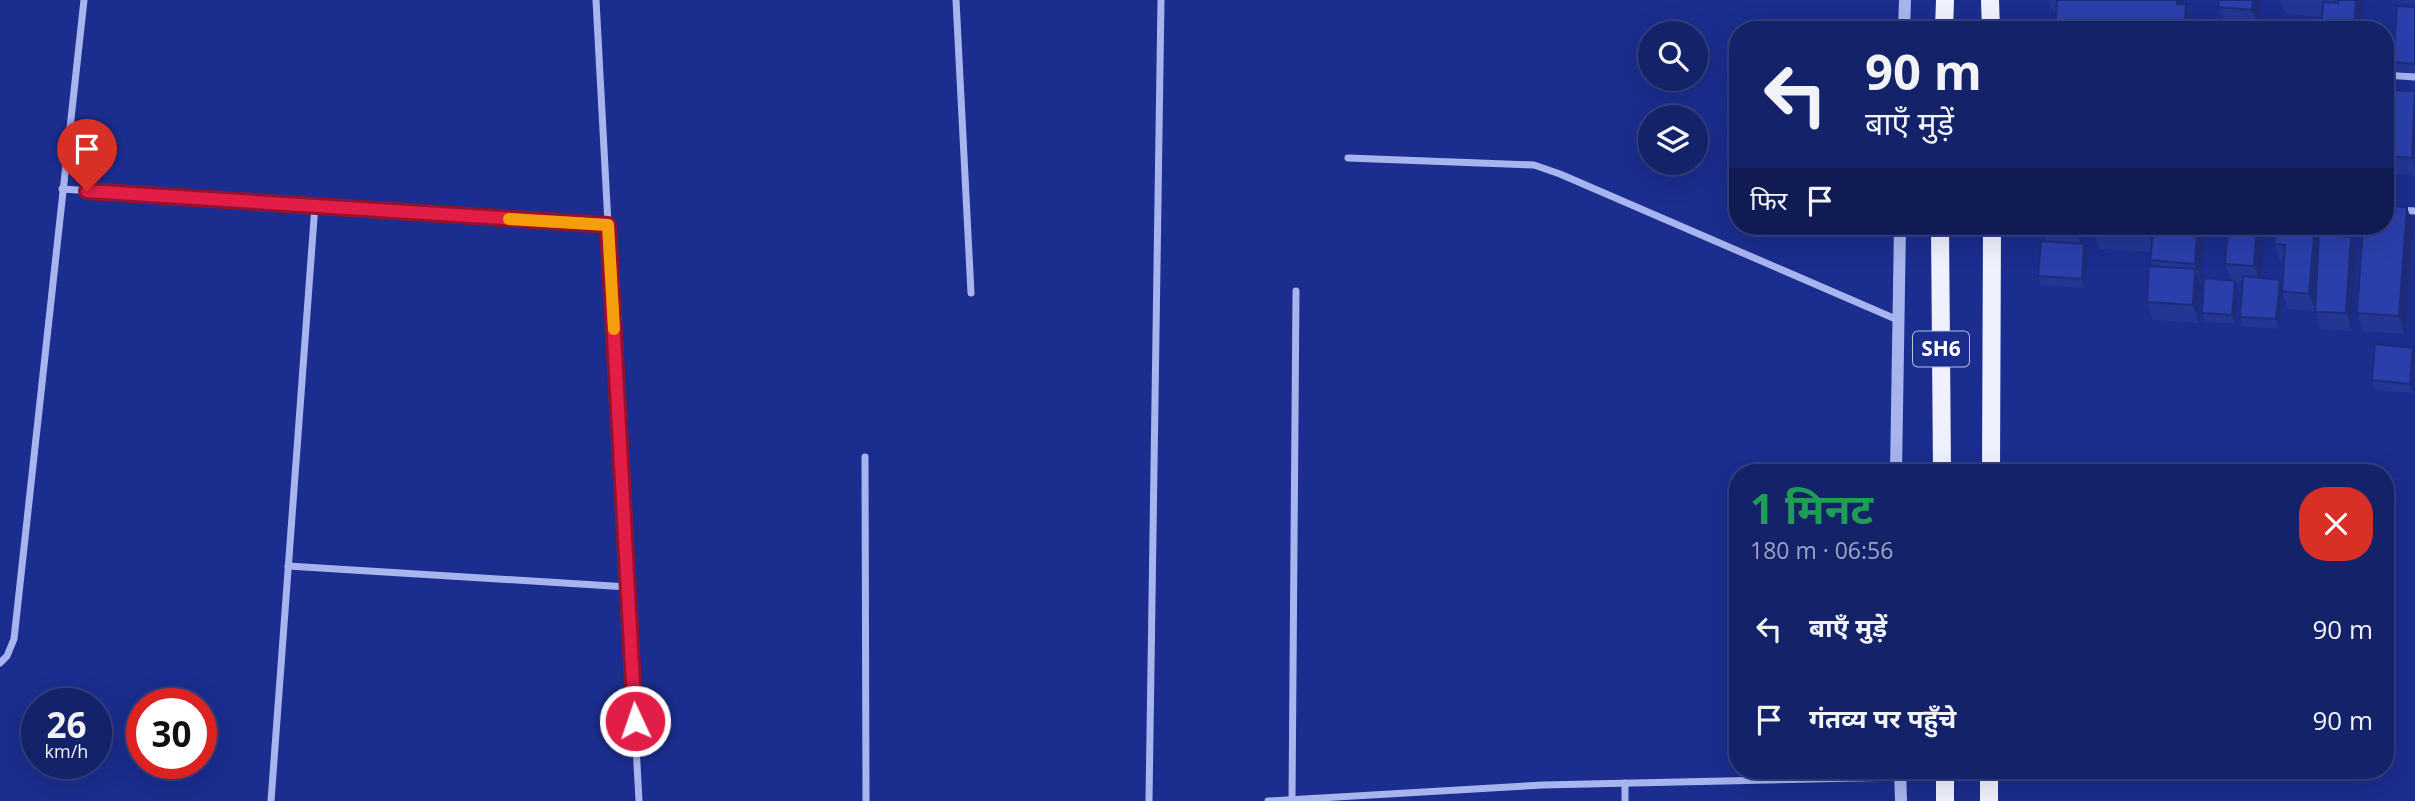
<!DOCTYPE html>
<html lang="hi">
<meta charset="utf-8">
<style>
:root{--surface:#14226a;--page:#1d2a70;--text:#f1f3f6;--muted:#9da4c1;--line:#333f7e}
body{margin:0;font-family:"Open Sans","Noto Sans Devanagari",sans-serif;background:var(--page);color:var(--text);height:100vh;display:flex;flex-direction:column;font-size:26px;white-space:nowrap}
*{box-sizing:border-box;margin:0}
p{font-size:23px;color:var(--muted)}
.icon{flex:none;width:38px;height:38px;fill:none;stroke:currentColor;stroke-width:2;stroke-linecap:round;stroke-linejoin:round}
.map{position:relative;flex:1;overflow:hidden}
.details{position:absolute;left:1729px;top:464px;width:665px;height:315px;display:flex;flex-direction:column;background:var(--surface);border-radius:28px;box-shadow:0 7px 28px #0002,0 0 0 2px var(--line)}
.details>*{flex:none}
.hud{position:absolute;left:1729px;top:21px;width:665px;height:214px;border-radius:28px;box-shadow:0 7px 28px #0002,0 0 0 2px var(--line);background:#14226a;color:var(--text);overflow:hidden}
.fabs{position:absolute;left:1638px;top:21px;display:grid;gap:14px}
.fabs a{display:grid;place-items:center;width:70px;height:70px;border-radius:50%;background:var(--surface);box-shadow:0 7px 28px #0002,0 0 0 2px var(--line);font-size:35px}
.speed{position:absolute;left:21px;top:688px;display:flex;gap:14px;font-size:35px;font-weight:700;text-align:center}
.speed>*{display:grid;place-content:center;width:91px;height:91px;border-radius:50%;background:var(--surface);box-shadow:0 7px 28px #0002,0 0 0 2px var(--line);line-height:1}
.speed small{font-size:18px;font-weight:400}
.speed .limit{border:10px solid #d22;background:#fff;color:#111}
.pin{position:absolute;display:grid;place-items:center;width:60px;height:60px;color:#fff;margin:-72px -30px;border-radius:50% 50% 50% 0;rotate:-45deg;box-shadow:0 0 7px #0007}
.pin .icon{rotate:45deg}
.me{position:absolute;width:77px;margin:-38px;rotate:357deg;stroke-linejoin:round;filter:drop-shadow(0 0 5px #0008)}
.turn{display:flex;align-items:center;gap:24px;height:147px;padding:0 21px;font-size:32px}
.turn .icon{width:91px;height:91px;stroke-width:2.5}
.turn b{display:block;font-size:49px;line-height:60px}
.then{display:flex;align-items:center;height:66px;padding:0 21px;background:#0003;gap:14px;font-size:26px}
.round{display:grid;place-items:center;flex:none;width:74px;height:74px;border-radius:28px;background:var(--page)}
.head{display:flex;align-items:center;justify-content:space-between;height:119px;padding:0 21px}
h1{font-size:42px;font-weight:700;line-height:52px;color:#1e9e55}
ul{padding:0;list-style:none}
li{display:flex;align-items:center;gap:21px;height:91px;padding:0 21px}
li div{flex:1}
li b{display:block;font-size:26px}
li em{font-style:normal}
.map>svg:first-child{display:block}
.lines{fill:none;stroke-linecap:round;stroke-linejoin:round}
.minor{stroke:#a8b4ee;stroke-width:7}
.tertiary{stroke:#a8b4ee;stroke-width:12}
.primary{stroke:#eff1ff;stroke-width:18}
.wall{fill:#243694}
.shaded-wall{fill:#1d2c78}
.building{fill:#2a3fac;stroke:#1d2c78;stroke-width:2}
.route-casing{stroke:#92132f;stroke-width:18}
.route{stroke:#e11d48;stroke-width:12}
.slow{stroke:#f59e0b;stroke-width:12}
.labels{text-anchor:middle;stroke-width:7;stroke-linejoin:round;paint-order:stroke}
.shield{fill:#1b2d8e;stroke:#bbc0dd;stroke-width:2}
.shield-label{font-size:21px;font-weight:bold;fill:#fff}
</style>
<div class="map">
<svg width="2415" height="801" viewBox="0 0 2415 801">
<rect width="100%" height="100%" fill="#1b2d8e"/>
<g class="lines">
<g class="minor">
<polyline points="596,0 639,801"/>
<polyline points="956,0 971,293"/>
<polyline points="2385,75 2415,77"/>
<polyline points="1348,158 1534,165 1560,174 1898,320"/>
<polyline points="62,189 608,225"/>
<polyline points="2385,209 2415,211"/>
<polyline points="865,457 866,801"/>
<polyline points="288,566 628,587"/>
<polyline points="0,663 7,656 14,639 84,0"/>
<polyline points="1625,783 1625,801"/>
<polyline points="271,801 315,205"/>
<polyline points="1149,801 1161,0"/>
<polyline points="1268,801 1543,785 1900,777"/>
<polyline points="1292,801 1296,291"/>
</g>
<g class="tertiary">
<polyline points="1904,30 1905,0"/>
<polyline points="1896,472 1900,226"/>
<polyline points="1900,770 1901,801"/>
</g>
<g class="primary">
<polyline points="1990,0 1991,30"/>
<polyline points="1944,30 1945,0"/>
<polyline points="1940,226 1942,472"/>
<polyline points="1991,472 1992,226"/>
<polyline points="1945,770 1945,801"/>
<polyline points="1989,770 1989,801"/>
</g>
</g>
<g class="wall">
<polygon points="2048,0 2184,0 2184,4 2186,4 2192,22 2192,30 2055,30 2056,13 2053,12"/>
<polygon points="2261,0 2259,27 2224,21 2218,7"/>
<polygon points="2280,0 2335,0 2334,3 2338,3 2339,0 2364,0 2362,30 2322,17 2286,14"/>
<polygon points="2398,0 2415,0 2415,3 2399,3"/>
<polygon points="2415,7 2415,73 2396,72 2393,62"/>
<polygon points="2385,90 2415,91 2415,182 2414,175 2385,174"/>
<polygon points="2413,225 2405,334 2363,331 2357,313"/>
<polygon points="2043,226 2084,226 2084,244 2088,254 2085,288 2041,285 2038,276 2046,242 2043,231"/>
<polygon points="2094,226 2206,226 2201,282 2200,282 2202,287 2199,323 2153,320 2147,302 2153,266 2150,260 2151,252 2100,249 2094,231"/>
<polygon points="2265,226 2261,278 2282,286 2284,261 2280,261 2274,244 2322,235 2351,237 2357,255 2352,331 2321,329 2315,311 2288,309 2283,294 2279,329 2243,326 2240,317 2242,282 2235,282 2238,290 2235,324 2205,322 2202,313 2231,280 2225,264"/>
<polygon points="2413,348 2415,354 2413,393 2375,390 2372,380"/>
</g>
<g class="shaded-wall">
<polygon points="2177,0 2184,0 2183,21 2177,4"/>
<polygon points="2253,0 2261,0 2259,27 2252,10"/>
<polygon points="2356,0 2364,0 2362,30 2354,30"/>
<polygon points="2186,4 2192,22 2192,30 2184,30"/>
<polygon points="2415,96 2415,166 2412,158"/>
<polygon points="2407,207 2413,225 2405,334 2399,316"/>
<polygon points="2077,226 2084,226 2083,250 2077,232"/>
<polygon points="2149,226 2156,226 2155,252 2148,234"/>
<polygon points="2198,226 2206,226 2201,282 2195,264"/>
<polygon points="2257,226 2265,226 2261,284 2254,266"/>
<polygon points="2315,226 2323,226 2316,311 2309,294"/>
<polygon points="2351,237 2357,255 2352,331 2346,313"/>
<polygon points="2084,244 2088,254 2085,288 2082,279"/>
<polygon points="2195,269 2202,287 2199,323 2193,305"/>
<polygon points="2280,280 2283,289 2282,291 2283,294 2279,329 2276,319"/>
<polygon points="2235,281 2238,290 2235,324 2232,315"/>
<polygon points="2413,348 2415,354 2413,393 2410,384"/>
</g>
<g class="building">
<polygon points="2057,0 2177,0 2177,4 2186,4 2184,30 2055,30"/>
<polygon points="2219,0 2253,0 2252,10 2218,7"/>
<polygon points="2339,0 2356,0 2354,30 2321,30 2323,2 2338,3"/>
<polygon points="2397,6 2415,7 2415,64 2393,62"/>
<polygon points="2204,19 2250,22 2250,30 2203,30"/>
<polygon points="2385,90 2415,91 2412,158 2385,156"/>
<polygon points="2385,206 2407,207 2399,316 2357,313 2363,226 2385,226"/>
<polygon points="2043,226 2077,226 2077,232 2043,231"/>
<polygon points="2094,226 2149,226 2148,234 2094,231"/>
<polygon points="2154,226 2198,226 2195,264 2150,260"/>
<polygon points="2228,226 2257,226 2254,266 2225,264"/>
<polygon points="2276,226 2315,226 2309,294 2282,291 2285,245 2274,244"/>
<polygon points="2319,235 2351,237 2346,313 2315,312"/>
<polygon points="2041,241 2084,244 2082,279 2038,276"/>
<polygon points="2149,266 2195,269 2193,305 2147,302"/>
<polygon points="2243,276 2280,280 2276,319 2240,317"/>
<polygon points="2204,278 2235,281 2232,315 2202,313"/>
<polygon points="2375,344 2413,348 2410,384 2372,380"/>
</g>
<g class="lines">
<defs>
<polyline id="route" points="87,191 608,225 635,721"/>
</defs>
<use href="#route" class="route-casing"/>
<use href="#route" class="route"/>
<polyline class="slow" points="509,219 608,225 614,329"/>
</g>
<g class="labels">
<rect class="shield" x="1913" y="331.5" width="56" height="35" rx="5"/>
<g class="shield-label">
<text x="1941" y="356">SH6</text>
</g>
</g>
</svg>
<div class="fabs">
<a><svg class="icon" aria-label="search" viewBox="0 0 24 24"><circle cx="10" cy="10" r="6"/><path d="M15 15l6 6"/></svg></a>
<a><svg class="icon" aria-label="layers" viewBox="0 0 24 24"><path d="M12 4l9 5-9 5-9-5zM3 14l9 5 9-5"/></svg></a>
</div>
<div class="speed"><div>26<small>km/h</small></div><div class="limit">30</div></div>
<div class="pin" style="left:87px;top:191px;background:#d93025"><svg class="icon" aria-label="arrive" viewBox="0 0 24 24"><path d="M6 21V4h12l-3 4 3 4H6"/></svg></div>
<svg class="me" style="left:635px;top:721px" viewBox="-20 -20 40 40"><circle r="17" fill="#e11d48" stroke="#fff" stroke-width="3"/><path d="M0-11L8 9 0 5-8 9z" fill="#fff"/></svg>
<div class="hud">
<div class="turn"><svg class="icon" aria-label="left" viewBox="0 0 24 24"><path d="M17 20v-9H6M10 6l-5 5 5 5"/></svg><div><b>90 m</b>बाएँ मुड़ें</div></div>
<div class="then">फिर<svg class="icon" aria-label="arrive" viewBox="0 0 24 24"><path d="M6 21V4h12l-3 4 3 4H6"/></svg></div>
</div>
<section class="details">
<div class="head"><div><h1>1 मिनट</h1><p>180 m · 06:56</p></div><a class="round" style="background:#d93025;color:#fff"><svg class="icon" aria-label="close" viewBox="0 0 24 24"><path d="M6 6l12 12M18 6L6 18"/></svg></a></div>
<ul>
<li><svg class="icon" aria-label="left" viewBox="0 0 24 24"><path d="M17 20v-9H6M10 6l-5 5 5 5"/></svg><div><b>बाएँ मुड़ें</b></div><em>90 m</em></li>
<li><svg class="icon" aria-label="arrive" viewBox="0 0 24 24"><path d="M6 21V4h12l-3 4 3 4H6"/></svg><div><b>गंतव्य पर पहुँचे</b></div><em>90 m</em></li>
</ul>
</section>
</div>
